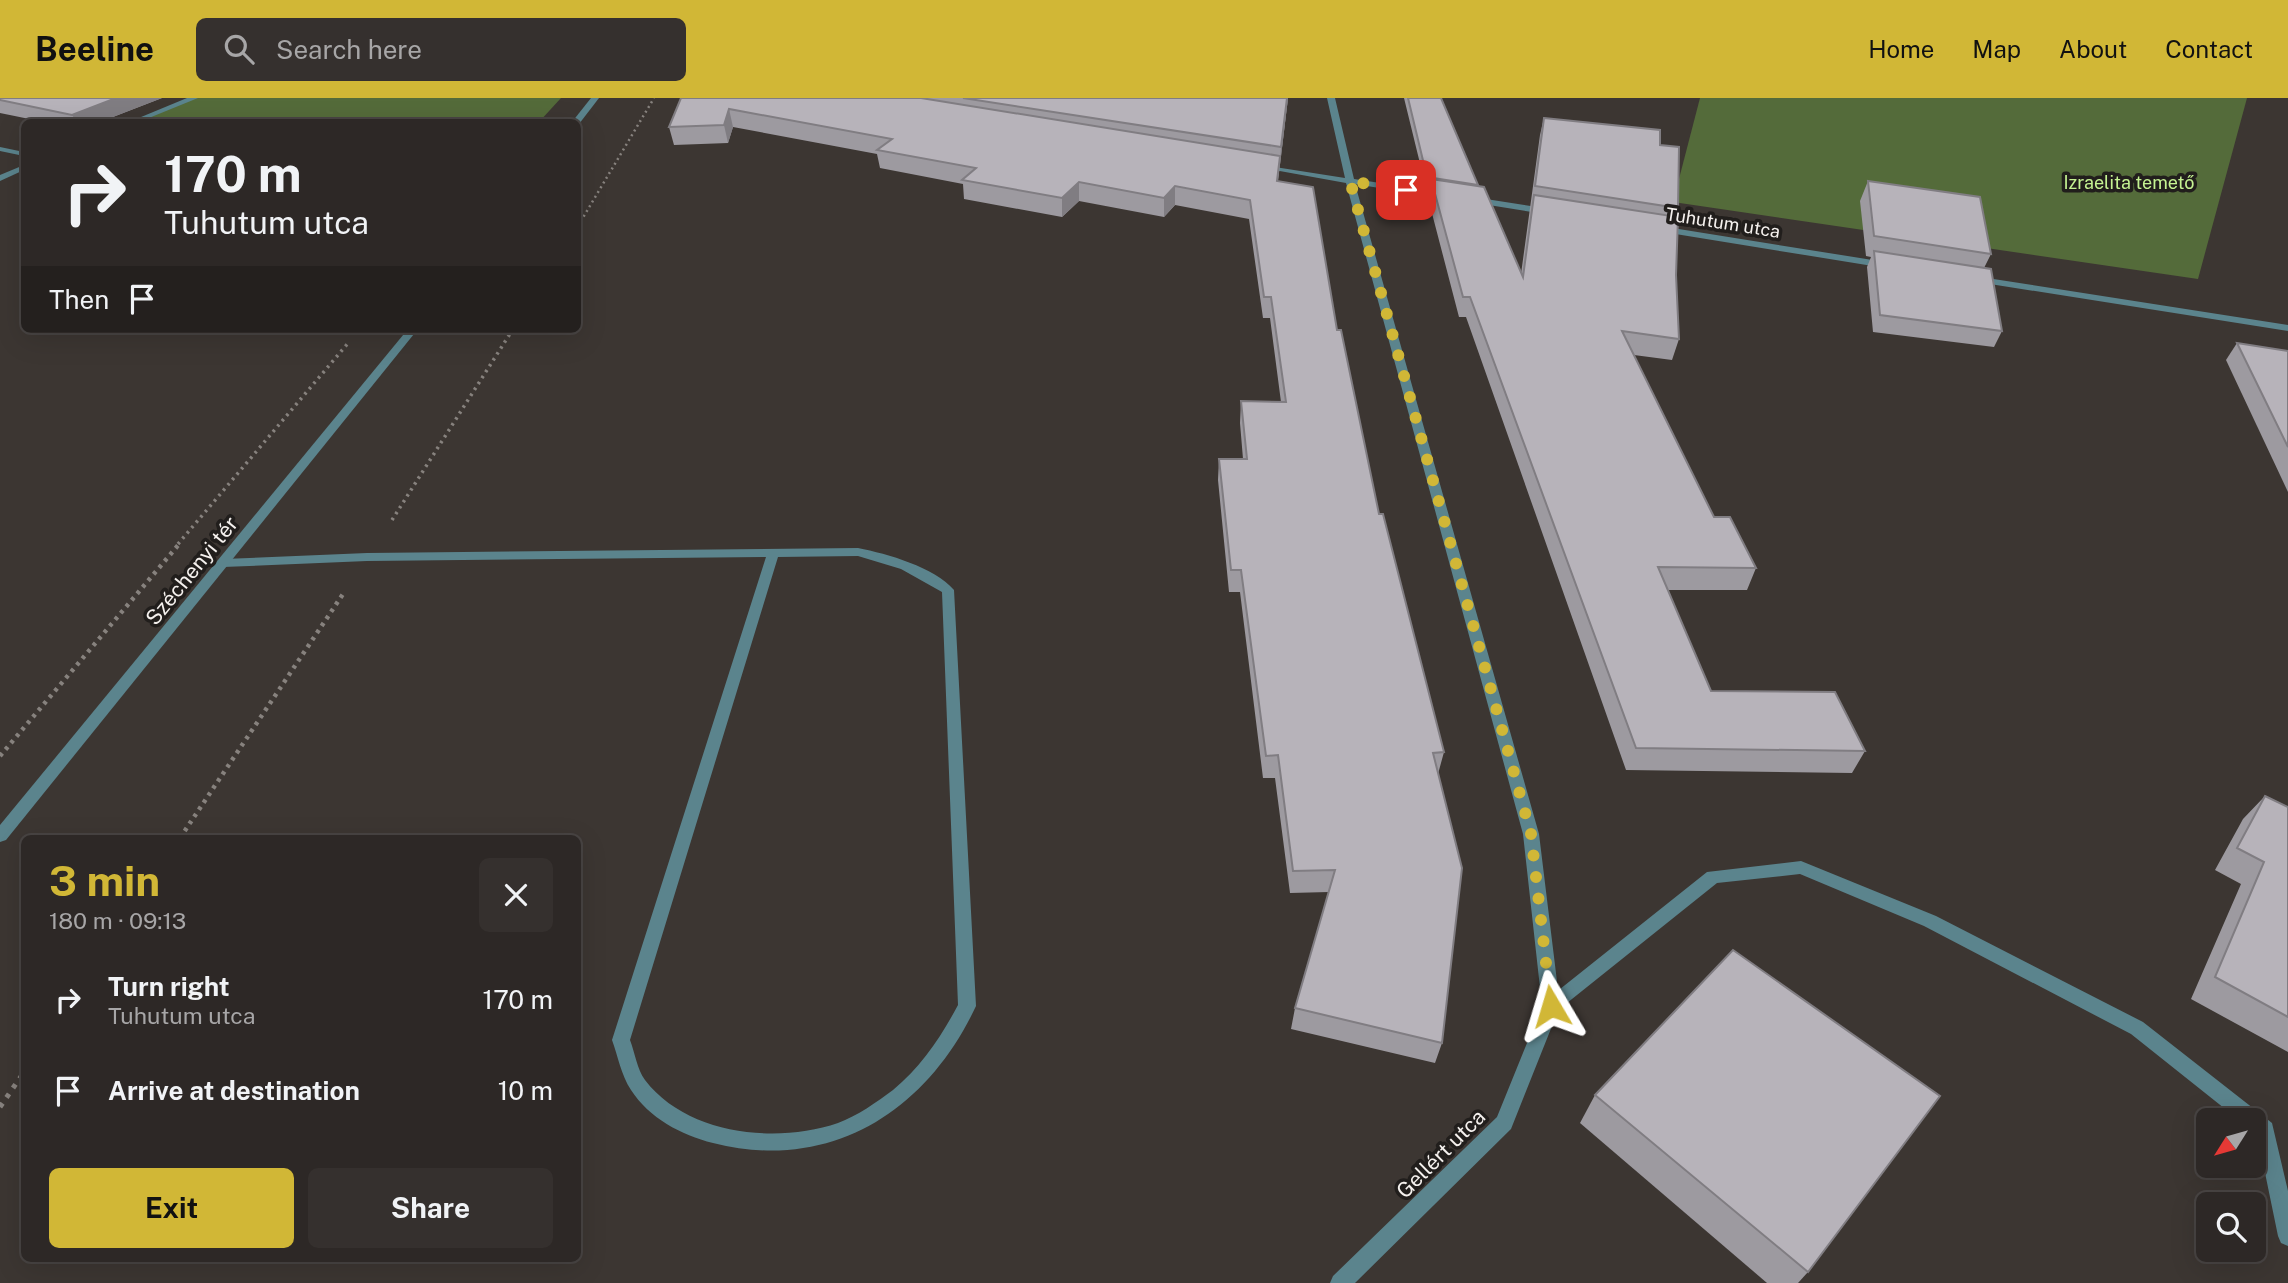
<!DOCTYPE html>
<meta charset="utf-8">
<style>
:root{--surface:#2d2826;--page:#35302e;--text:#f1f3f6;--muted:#a7a6a7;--line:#484443;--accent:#d1b736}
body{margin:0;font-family:"Public Sans",sans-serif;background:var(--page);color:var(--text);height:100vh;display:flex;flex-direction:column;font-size:26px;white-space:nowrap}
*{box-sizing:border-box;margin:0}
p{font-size:23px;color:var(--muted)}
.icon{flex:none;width:38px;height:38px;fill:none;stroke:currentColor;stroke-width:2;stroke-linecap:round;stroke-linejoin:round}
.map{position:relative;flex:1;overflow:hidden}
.drawer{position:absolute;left:21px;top:737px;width:560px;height:427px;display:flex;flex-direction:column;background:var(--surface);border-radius:10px;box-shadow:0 7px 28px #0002,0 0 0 2px var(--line)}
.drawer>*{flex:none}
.top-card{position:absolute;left:21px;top:21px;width:560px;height:214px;border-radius:10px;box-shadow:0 7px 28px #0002,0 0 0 2px var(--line);background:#2d2826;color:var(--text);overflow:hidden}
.needle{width:46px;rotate:233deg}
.buttons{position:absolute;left:2196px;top:1010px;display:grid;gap:14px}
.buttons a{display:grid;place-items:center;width:70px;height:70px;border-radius:10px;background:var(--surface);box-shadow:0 7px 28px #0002,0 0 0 2px var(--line);font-size:35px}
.pin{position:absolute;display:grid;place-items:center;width:60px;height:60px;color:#fff;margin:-30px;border-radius:14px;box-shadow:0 4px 10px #0006}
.me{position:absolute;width:77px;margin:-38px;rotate:353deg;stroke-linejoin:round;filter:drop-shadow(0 0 5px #0008)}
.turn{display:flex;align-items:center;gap:24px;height:147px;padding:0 28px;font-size:32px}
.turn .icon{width:91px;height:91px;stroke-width:2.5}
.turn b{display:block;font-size:49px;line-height:60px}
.then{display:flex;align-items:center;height:66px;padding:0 28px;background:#0003;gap:14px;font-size:26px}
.round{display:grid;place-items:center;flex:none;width:74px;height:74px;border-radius:10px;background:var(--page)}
.summary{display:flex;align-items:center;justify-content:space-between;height:119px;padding:0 28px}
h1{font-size:42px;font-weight:700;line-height:52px;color:var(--accent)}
.button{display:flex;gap:14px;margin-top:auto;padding:14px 28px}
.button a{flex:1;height:80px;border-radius:10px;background:var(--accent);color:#111;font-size:28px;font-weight:700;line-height:80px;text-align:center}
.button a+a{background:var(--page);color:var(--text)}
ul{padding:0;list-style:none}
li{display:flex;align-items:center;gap:21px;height:91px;padding:0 28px}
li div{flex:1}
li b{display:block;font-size:26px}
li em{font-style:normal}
header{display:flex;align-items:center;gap:42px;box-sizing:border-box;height:98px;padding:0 35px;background:var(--accent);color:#111}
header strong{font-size:33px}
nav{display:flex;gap:38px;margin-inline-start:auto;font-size:24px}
.search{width:490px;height:63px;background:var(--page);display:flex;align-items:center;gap:18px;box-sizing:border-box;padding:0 24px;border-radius:10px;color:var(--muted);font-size:26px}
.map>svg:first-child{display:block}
.green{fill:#546b3a}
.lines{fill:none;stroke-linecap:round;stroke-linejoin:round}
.path-far3{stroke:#87827e;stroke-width:2.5;stroke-dasharray:2 3.5;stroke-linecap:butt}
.path-far2{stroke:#87827e;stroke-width:3.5;stroke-dasharray:2.5 4.5;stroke-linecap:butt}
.path-far1{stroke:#87827e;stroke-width:4.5;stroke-dasharray:3.5 5;stroke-linecap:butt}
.path{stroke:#87827e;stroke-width:5;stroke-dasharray:4.5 7;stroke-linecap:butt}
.service{fill:#5b848d;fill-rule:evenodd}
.minor{fill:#5b848d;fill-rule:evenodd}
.tertiary{fill:#5b848d;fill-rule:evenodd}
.wall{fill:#9d9aa0}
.shaded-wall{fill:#807d82}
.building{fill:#b7b3ba;stroke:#807d82;stroke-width:2}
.route{stroke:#d1b736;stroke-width:12;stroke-dasharray:0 21.6}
.labels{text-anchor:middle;stroke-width:7;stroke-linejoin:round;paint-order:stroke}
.far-park-label{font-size:18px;fill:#c5f392;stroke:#211e1c}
.far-street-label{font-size:18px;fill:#f5f1ee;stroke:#211e1c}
.street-label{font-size:21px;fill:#f5f1ee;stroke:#211e1c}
</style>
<header>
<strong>Beeline</strong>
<div class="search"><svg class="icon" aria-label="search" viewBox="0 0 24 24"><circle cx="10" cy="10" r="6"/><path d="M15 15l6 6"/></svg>Search here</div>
<nav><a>Home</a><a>Map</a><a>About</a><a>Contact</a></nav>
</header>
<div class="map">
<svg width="2288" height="1185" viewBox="0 0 2288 1185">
<rect width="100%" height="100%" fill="#3c3632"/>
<g class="green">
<polygon points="194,0 561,0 539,24 133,24"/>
<polygon points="1700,0 2247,0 2198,181 1673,104"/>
</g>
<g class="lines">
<polyline class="path-far3" points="578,128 654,0"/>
<g class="path-far2">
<polyline points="392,422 513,231"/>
<polyline points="178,446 349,244"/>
</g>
<g class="path-far1">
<polyline points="0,658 180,445"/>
<polyline points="180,740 343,496"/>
</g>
<polyline class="path" points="0,1009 24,974"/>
<g class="service">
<path d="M 858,450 C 888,456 934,469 954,492 L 976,908 C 927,1013 831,1075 713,1045 C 681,1037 649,1020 631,992 C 621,977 618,958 612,942 L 766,459 L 367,463 L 223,469 L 217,465 L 223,461 L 367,455 ZM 858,458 L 901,471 L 942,494 L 958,907 C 941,939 921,969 893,992 C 877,1004 857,1018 838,1025 C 776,1046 687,1037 645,982 C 637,971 635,955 630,942 L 778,459 Z"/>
<polygon points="1801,763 1936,818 2143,924 2272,1025 2288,1093 2288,1148 2281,1145 2278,1138 2257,1036 2254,1034 2254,1022 2239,1022 2131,936 1924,828 1800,776 1717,785 1557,913 1551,916 1545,913 1542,908 1545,903 1707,774"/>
</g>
<g class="minor">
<polygon points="187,0 198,0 139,24 129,24"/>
<polygon points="1327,0 1335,0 1354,81 1446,95 1450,98 1446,101 1355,86 1539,736 1560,908 1511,1031 1355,1185 1330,1185 1333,1178 1497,1019 1542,908 1523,736 1346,85 1258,69 1262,67 1345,80"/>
<polygon points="0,49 24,54 24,58 0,53"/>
<polygon points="24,67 24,72 0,83 0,77"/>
<polygon points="1473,99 1550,111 1554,114 1550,117 1470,104 1470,100"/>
<polygon points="1660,128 1885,164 1890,167 1885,170 1657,133 1657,129"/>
<polygon points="1974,178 2288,227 2288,233 1971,183 1969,181"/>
</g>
<g class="tertiary">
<polygon points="591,0 599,0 579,26 572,24"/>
<polygon points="408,231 418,231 6,742 0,744 0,727"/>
</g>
</g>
<g class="wall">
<polygon points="0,0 162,0 100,24 44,24 0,15"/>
<polygon points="681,0 1288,0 1278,83 1337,232 1379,416 1444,654 1438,676 1442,945 1435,965 1291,931 1295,910 1329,794 1290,795 1275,680 1263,680 1240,494 1229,494 1218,382 1219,361 1243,361 1240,325 1241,303 1281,304 1270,220 1263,220 1249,121 1175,107 1164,119 1079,103 1062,119 964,101 963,86 880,70 877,56 733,29 728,45 674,47 669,29"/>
<polygon points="1404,0 1441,0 1478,88 1521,176 1540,37 1544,20 1660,47 1678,110 1675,119 1676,177 1679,241 1672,262 1634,257 1714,419 1756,470 1747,492 1667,492 1711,593 1865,653 1852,675 1626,672 1466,219 1459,219 1428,100 1430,90 1426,90"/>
<polygon points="1868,83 1991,156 1984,170 2002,233 1994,249 1873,234 1867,169 1871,159 1866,158 1860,103"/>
<polygon points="2237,245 2288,253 2288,394 2226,262"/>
<polygon points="2265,698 2288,709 2288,954 2191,901 2241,786 2215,772 2243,721"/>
<polygon points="1595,997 1808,1174 1798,1185 1767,1185 1580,1025"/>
</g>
<g class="shaded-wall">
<polygon points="116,0 162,0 100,24 77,24 72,17"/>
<polygon points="1287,0 1288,0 1280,67 1281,49"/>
<polygon points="729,11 733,29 728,45 724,27"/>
<polygon points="1079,84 1079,103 1062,119 1062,100"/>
<polygon points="1175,88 1175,107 1164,119 1164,100"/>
</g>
<g class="building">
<polygon points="0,0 116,0 72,17 0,2"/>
<polygon points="681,0 921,0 1280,58 1277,83 1313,89 1337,232 1341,232 1379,416 1383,416 1444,654 1433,655 1462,770 1442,945 1295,910 1335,772 1293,773 1278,657 1266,658 1241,472 1231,472 1219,361 1247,361 1241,303 1286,304 1271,199 1264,199 1250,102 1175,88 1164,100 1079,84 1062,100 962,82 976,70 877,52 892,41 729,11 724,27 669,29"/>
<polygon points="963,0 1287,0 1281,49"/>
<polygon points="1408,0 1441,0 1478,87 1427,79"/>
<polygon points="1544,20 1660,32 1660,47 1679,49 1678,110 1535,88"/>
<polygon points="1431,81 1484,89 1523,179 1534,97 1678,119 1676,177 1679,241 1622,233 1714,419 1730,419 1756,470 1658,469 1711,593 1835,594 1865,653 1636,650 1470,199 1463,199"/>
<polygon points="1868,83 1980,99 1991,156 1874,138"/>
<polygon points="1874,153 1991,171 2002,233 1880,217"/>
<polygon points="2237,245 2288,253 2288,349"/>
<polygon points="2265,698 2288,709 2288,919 2215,879 2264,764 2237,750"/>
<polygon points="1733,852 1940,998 1808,1174 1595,997"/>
</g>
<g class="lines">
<polyline class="route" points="1406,92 1350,83 1531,736 1551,908"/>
</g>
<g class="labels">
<g class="far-park-label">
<text x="2129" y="91">Izraelita temető</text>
</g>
<g class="far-street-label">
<text transform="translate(1723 125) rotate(9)" y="6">Tuhutum utca</text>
</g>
<g class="street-label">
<text transform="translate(192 473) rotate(-51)" y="7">Széchenyi tér</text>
<text transform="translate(1441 1056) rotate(-45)" y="7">Gellért utca</text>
</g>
</g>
</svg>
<div class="buttons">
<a><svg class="needle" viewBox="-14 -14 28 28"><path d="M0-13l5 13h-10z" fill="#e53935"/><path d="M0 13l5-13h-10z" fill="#a7a6a7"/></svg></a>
<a><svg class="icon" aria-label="search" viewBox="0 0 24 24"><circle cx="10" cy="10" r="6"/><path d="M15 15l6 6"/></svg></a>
</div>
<div class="pin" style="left:1406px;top:92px;background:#d93025"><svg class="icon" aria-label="arrive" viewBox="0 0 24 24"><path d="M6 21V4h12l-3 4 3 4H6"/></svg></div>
<svg class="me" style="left:1551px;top:908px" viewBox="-20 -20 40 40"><path d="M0-17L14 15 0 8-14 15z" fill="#d1b736" stroke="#fff" stroke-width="4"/></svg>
<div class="top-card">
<div class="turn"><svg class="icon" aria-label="right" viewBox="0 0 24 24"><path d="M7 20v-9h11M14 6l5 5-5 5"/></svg><div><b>170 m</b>Tuhutum utca</div></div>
<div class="then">Then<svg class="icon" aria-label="arrive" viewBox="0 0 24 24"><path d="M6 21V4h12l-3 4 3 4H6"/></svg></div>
</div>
<section class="drawer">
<div class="summary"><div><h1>3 min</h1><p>180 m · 09:13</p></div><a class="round"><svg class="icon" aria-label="close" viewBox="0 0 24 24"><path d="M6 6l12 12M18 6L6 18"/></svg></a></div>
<ul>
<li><svg class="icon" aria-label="right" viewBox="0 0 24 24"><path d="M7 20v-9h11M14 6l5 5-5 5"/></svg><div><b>Turn right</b><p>Tuhutum utca</p></div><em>170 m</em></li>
<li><svg class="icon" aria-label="arrive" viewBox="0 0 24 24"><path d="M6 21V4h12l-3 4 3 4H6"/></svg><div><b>Arrive at destination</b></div><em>10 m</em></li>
</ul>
<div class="button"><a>Exit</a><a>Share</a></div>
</section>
</div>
